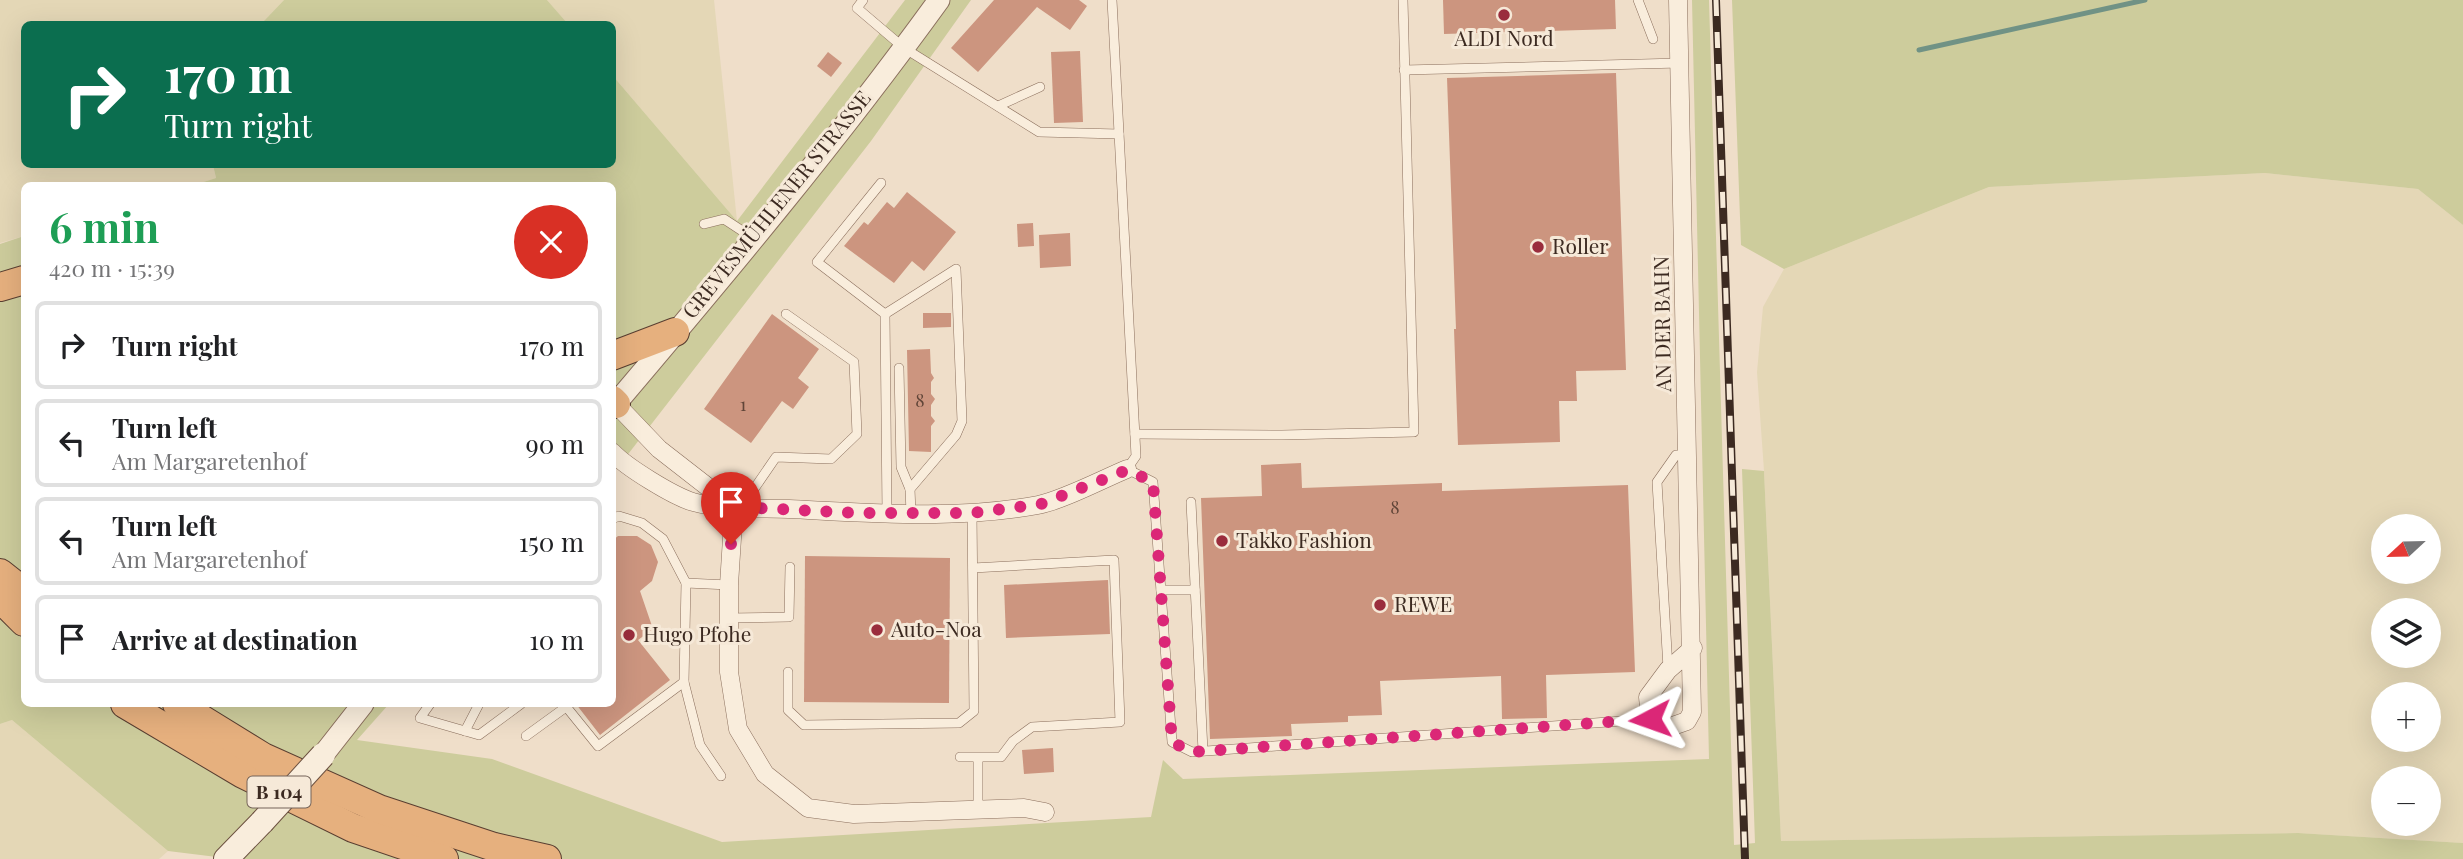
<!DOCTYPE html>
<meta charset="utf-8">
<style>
:root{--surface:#fff;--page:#f2f2f2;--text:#202124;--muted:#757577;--line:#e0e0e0}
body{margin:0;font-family:"Playfair Display",serif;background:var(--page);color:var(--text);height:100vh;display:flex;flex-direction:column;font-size:26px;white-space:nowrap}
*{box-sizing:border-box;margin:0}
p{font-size:23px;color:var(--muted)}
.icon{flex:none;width:38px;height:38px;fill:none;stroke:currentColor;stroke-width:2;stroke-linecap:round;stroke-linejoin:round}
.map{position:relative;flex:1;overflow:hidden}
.side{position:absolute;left:21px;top:182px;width:595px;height:525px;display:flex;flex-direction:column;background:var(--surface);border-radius:10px;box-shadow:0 7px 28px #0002}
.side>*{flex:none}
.top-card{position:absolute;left:21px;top:21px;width:595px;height:147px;border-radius:10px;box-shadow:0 7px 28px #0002;background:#0b6e4f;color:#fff;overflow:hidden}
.needle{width:46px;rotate:248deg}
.buttons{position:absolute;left:2371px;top:514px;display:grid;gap:14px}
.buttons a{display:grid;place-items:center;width:70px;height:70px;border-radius:50%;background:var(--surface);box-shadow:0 7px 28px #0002;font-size:35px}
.pin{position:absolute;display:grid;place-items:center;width:60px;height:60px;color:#fff;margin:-72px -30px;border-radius:50% 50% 50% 0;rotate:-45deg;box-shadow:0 0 7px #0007}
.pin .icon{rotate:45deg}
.me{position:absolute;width:77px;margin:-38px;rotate:266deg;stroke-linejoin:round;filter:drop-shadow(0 0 5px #0008)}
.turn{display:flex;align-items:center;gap:24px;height:147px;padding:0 28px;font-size:32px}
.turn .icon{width:91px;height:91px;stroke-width:2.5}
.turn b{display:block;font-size:49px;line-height:60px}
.round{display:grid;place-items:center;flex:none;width:74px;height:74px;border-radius:37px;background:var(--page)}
.summary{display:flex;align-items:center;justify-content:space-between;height:119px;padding:0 28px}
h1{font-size:42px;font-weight:700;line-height:52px;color:#1e9e55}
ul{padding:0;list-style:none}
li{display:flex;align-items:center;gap:21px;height:88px;margin:0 14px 10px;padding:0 14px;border:4px solid var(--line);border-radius:10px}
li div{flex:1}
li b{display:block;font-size:26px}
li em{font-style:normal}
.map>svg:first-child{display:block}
.farmland{fill:#e4d7b6;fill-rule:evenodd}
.green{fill:#cdcc9c}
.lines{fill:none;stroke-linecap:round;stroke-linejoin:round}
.stream{stroke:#709285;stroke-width:5}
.building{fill:#cc957f}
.service-casing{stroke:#8b6f5d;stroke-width:10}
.minor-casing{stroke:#8b6f5d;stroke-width:19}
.tertiary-casing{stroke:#8b6f5d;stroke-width:23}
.secondary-casing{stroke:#6d5140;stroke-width:26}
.trunk-casing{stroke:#593e31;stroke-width:30}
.service{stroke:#f9eddc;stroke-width:9}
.minor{stroke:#f9eddc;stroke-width:18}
.tertiary{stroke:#f9eddc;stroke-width:21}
.secondary{stroke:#f9eddc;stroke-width:24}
.trunk{stroke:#e6b07e;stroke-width:28}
.rail-casing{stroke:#3c2a21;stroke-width:8}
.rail{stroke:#f6e9d8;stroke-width:5;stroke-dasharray:16;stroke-linecap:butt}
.secondary-bridge-casing{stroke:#6d5140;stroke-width:26;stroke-linecap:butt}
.secondary-bridge{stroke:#f9eddc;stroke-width:24}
.route{stroke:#db2777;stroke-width:12;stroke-dasharray:0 21.6}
.poi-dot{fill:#9a2d3d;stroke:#f6e9d8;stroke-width:2.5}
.labels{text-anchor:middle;stroke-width:6;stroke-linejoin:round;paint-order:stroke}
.number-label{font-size:18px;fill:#604538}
.shield{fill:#f6e9d8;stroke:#746358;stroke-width:2}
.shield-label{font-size:19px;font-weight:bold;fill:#3c2a21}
.poi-label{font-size:21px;fill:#3c2a21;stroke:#f6e9d8;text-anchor:start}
.street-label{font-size:21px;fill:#3c2a21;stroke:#f6e9d8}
</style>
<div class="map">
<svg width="2463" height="859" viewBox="0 0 2463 859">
<rect width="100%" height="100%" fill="#efdec9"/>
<g class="farmland">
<polygon points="0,0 284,0 261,24 24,24 24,164 213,165 216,178 191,186 24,186 24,236 0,243"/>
<polygon points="547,0 714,0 737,221 613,76 612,24 568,24"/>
<path d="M 2265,173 L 2418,189 L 2463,225 L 2463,843 L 2298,833 L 1781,841 L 1764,471 L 1757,372 L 1763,307 L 1784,269 L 1989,187 ZM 2384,527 L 2429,527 L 2429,572 L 2384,572 ZM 2384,611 L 2429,611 L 2429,656 L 2384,656 ZM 2384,695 L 2429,695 L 2429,740 L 2384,740 ZM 2384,779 L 2429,779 L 2429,824 L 2384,824 Z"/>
<polygon points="12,720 168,851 159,859 0,859 0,724"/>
</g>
<g class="green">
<polygon points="284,0 547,0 568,24 261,24"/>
<polygon points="905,0 971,0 871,141 622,462 613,467 612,186 191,186 216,178 213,165 612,164 613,76 737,221"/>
<polygon points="1692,0 1709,0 1734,845 1755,843 1742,469 1764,471 1781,841 2298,833 2463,843 2463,859 233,859 168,851 12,720 0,724 0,244 24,236 24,704 389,704 357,740 492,759 722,842 1151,817 1163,760 1183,779 1709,759"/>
<polygon points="1732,0 2463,0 2463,225 2418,189 2265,173 1989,187 1784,269 1741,245"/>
</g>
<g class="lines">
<polyline class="stream" points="1919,50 2145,0"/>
</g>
<g class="building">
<polygon points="994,0 1079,0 1087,6 1070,30 1037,7 978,72 951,48"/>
<polygon points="1443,0 1615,0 1616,29 1444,34"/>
<polygon points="1080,51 1083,122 1054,123 1051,52"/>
<polygon points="828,52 842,63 831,77 817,66"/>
<polygon points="1616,73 1626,370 1576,371 1577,401 1559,401 1560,442 1458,445 1454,329 1456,329 1447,78"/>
<polygon points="907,192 956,232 924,271 912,261 894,283 844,246 864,222 868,225 887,202 894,208"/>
<polygon points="1033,223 1034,246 1018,247 1017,224"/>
<polygon points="1070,233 1071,266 1040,268 1039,235"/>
<polygon points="923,313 951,313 951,327 923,328"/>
<polygon points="772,314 819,349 798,378 809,387 793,409 782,401 751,443 704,409"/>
<polygon points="930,349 931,373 934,378 931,382 931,394 935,399 931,405 931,416 935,421 931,426 931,452 909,451 907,350"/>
<polygon points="1301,463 1302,488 1442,483 1442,491 1628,485 1635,672 1546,675 1547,718 1502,719 1501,676 1380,681 1382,715 1348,716 1348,722 1291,724 1292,736 1210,739 1201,498 1262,496 1261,465"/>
<polygon points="618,536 637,536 651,545 658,562 652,581 640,591 653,629 638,640 670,680 600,735 576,704 612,704 612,541"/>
<polygon points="805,556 950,558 949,703 804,702"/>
<polygon points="1108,580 1110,634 1006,638 1004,585"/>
<polygon points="1053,748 1054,772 1024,774 1022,750"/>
</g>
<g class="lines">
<defs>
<g id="service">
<polyline points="863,0 857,8 904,48 1039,132 1119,134"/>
<polyline points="1112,0 1136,456 1127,469 1153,482 1172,742 1192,752 1650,719"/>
<polyline points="1638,0 1653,39"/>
<polyline points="1404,70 1680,63"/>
<polyline points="998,106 1040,87"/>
<polyline points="881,183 817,262 885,314 887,513"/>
<polyline points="704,224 724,219 753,238"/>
<polyline points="885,314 956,269 962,421 956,435 910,489 911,513"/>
<polyline points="899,368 901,467 910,489"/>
<polyline points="1135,434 1282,435 1414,432 1403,0"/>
<polyline points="1191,502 1203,751"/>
<polyline points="735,506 754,489 776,457 831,459 857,434 854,362 786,314"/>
<polyline points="612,519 619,516 642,523 663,539 686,583 684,682 700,745 721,776"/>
<polyline points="686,583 729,585"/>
<polyline points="1161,590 1195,590"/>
<polyline points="729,618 789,617 790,567"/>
<polyline points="1668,668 1657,482 1676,455 1688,455"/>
<polyline points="788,672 788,710 804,725 959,723 974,711 972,513"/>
<polyline points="430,704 420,718 479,735 521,704"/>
<polyline points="564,704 598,746 684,682"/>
<polyline points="465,731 479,704"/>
<polyline points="526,736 566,707"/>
<polyline points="960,757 1001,757 1013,741 1032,727 1120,722 1114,560 973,568"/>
<polyline points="978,758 978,809"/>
</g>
<g id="minor">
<polyline points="1678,0 1692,712 1687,721 1667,728 1650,719 1648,697 1668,670 1693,648"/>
<polyline points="616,404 659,449 731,505"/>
<path d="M 612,452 C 626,467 673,496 693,502 C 721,510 759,508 789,509 C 871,513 957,520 1038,505 C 1063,500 1103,479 1127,469"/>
<polyline points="734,507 729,585 729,672 738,729 765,774 808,808 854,814 1024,808 1045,812"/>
</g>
<g id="tertiary">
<path d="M 612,408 C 725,275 837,141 939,0"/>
<polyline points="323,755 363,704"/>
</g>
<polyline id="secondary" points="226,859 262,822"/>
<g id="trunk">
<polyline points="0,287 24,280"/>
<polyline points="612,356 675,332"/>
<polyline points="612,400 616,404"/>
<polyline points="0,573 24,592"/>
<polyline points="0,598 24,622"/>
<polyline points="125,704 243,774 353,828 444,859"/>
<polyline points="177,704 263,757 379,809 494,847 547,859"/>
</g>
</defs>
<use href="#service" class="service-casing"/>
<use href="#minor" class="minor-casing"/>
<use href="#tertiary" class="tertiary-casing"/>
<use href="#secondary" class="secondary-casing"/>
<use href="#trunk" class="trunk-casing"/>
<use href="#service" class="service"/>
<use href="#minor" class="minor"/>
<use href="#tertiary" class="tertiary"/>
<use href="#secondary" class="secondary"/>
<use href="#trunk" class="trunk"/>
<defs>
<polyline id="rail" points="1716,0 1745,859"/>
</defs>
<use href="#rail" class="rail-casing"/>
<use href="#rail" class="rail"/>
<defs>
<polyline id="secondary-bridge" points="262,822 323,755"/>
</defs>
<use href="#secondary-bridge" class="secondary-bridge-casing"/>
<use href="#secondary-bridge" class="secondary-bridge"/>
</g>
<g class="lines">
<polyline class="route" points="731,544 734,507 859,513 972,513 1041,504 1127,470 1153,482 1172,742 1192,752 1650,719"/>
</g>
<g class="poi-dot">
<circle cx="1504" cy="15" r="7"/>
<circle cx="1538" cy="247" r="7"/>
<circle cx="1222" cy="541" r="7"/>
<circle cx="1380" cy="605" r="7"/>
<circle cx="877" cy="630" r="7"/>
<circle cx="629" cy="635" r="7"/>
</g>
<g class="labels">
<g class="number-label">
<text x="920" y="407">8</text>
<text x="743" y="411">1</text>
<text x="1395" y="514">8</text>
</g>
<rect class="shield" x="247.5" y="776.5" width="63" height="31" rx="5"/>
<g class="shield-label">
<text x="279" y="799">B 104</text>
</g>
<g class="poi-label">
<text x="1504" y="46" text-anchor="middle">ALDI Nord</text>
<text x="1552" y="254">Roller</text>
<text x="1236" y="548">Takko Fashion</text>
<text x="1394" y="612">REWE</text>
<text x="891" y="637">Auto-Noa</text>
<text x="643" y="642">Hugo Pfohe</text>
</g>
<g class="street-label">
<text transform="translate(777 205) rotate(-51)" y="7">GREVESMÜHLENER STRASSE</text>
<text transform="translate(1663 324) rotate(-91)" y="7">AN DER BAHN</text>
</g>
</g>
</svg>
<div class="buttons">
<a><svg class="needle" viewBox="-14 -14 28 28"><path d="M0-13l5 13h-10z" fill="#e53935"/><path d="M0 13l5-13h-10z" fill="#757577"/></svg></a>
<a><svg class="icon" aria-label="layers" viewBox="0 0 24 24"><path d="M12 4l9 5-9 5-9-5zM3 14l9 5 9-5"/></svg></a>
<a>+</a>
<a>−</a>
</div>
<div class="pin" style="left:731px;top:544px;background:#d93025"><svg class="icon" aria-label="arrive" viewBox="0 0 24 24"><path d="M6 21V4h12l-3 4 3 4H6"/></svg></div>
<svg class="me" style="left:1650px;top:719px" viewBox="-20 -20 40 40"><path d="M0-17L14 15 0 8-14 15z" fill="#db2777" stroke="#fff" stroke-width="4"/></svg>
<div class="top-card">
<div class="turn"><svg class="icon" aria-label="right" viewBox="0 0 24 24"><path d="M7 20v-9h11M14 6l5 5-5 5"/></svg><div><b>170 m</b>Turn right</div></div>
</div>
<section class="side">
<div class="summary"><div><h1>6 min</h1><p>420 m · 15:39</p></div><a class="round" style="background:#d93025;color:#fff"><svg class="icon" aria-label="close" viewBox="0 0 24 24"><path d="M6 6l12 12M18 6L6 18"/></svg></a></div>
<ul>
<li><svg class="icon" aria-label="right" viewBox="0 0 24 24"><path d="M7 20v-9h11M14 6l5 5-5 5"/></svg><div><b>Turn right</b></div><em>170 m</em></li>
<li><svg class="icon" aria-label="left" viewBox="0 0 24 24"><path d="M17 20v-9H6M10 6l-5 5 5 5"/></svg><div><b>Turn left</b><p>Am Margaretenhof</p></div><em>90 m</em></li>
<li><svg class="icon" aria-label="left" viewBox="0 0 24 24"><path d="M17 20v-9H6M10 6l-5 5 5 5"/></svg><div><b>Turn left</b><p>Am Margaretenhof</p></div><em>150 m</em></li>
<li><svg class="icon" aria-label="arrive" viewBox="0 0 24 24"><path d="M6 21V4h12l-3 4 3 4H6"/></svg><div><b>Arrive at destination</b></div><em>10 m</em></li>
</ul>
</section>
</div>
